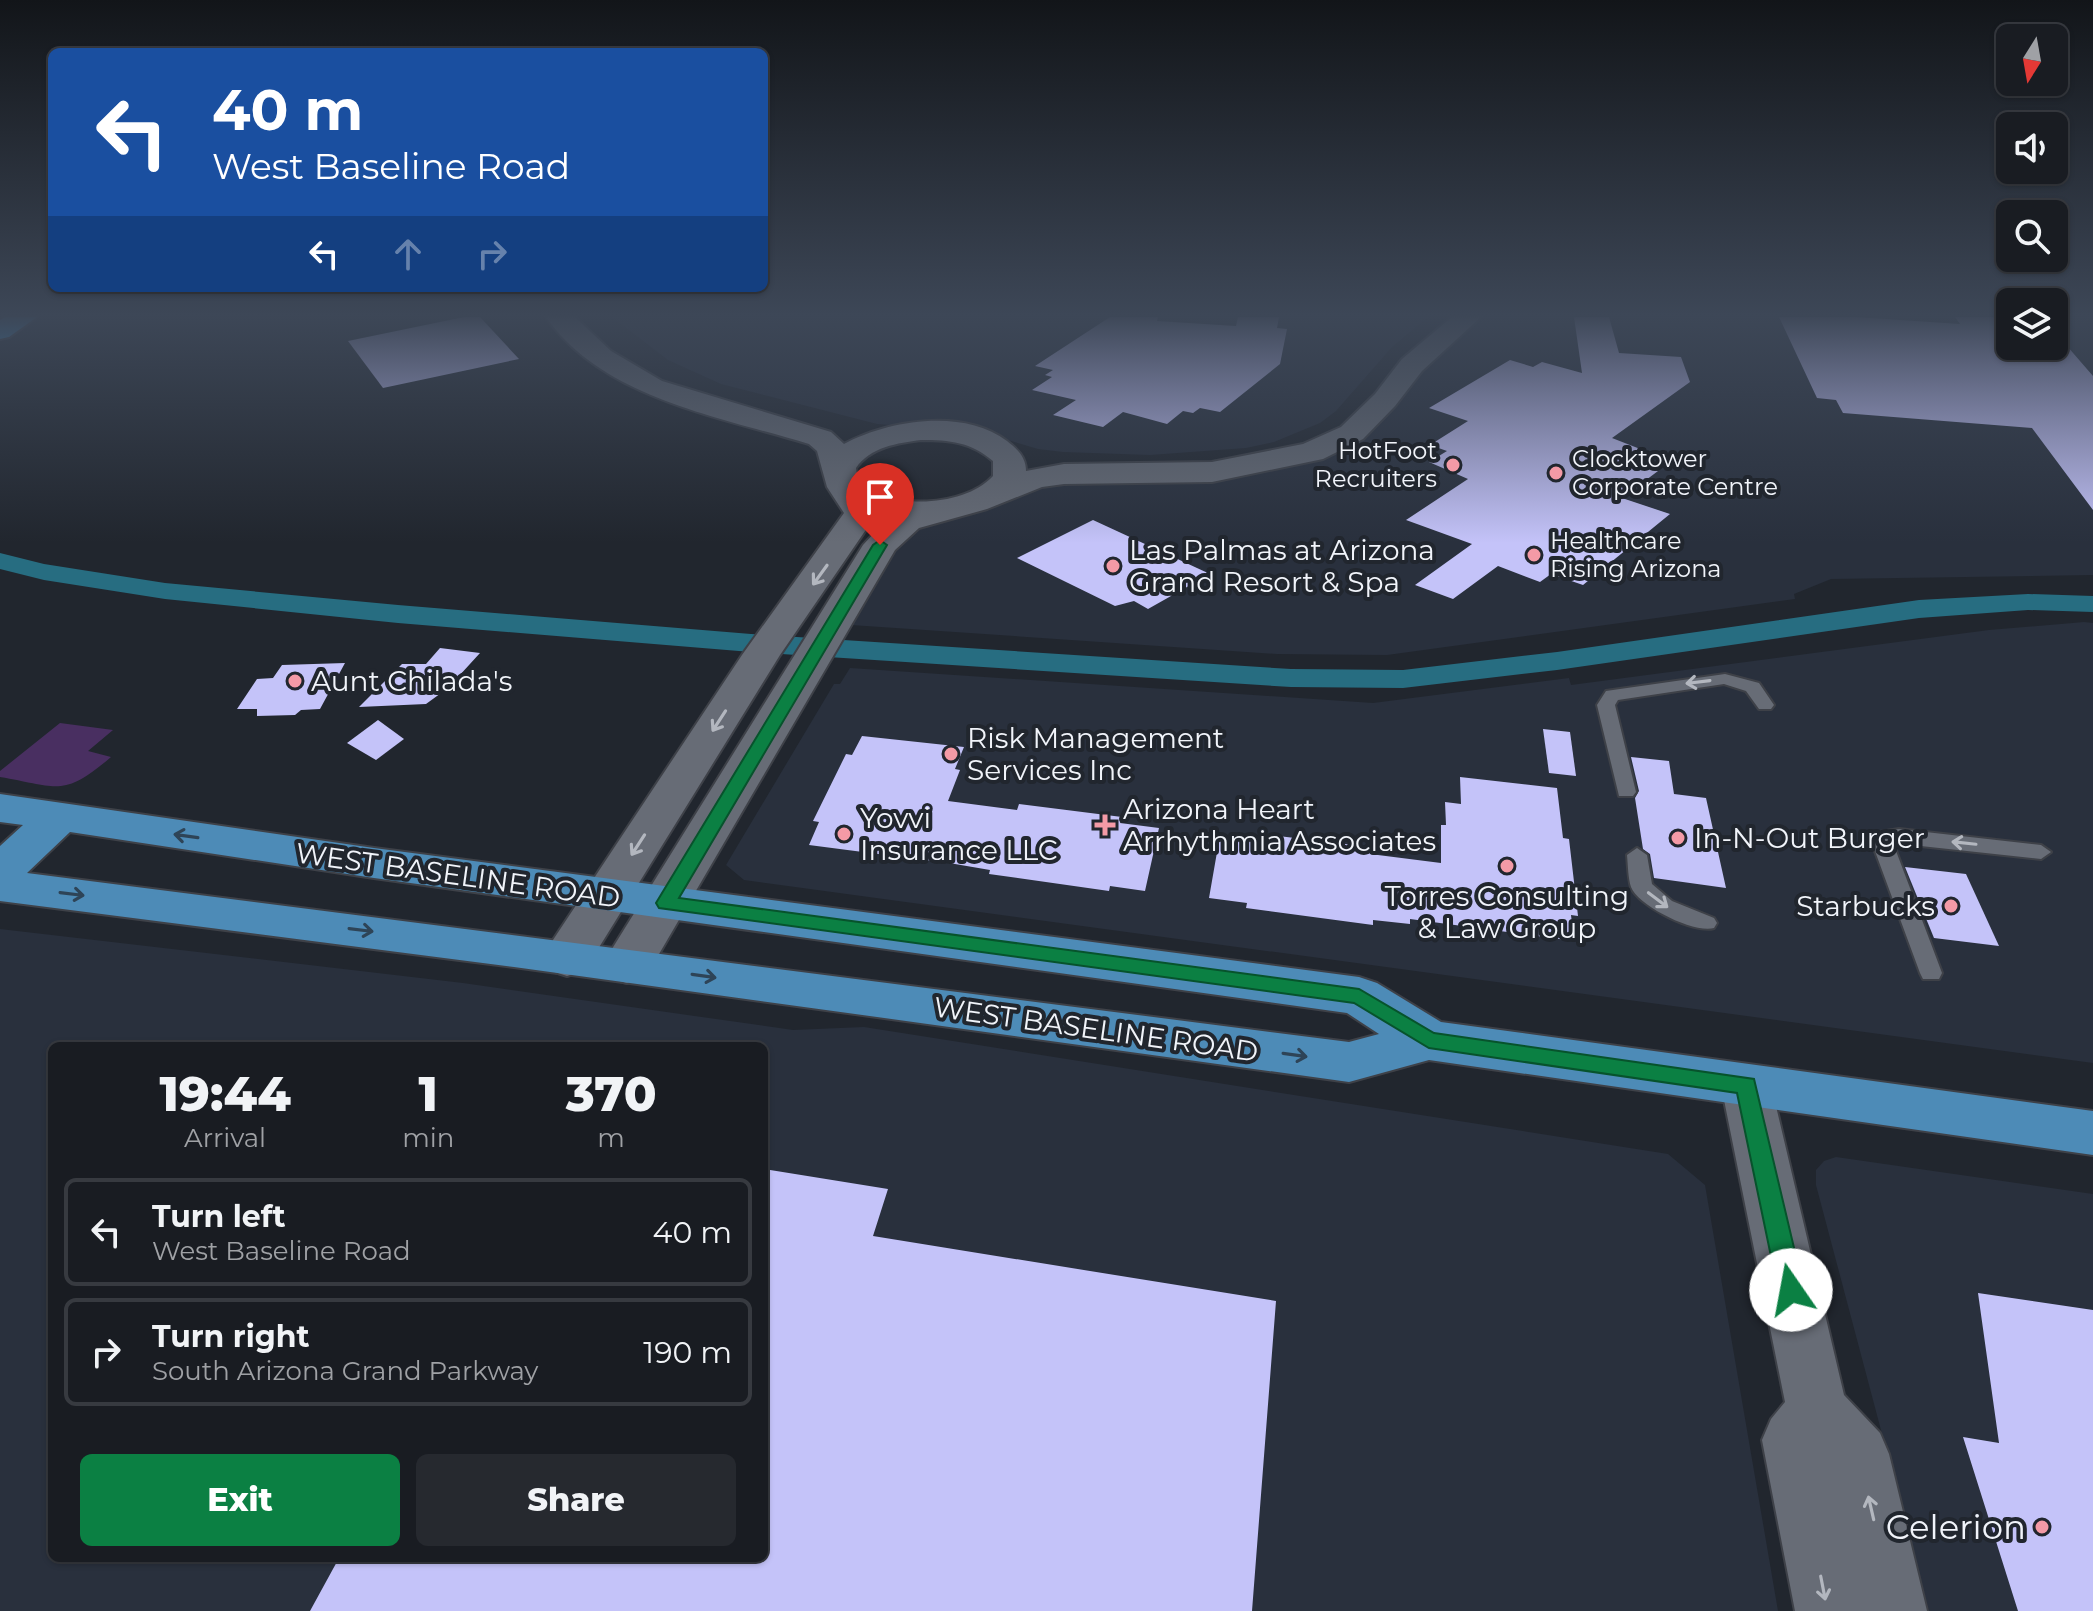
<!DOCTYPE html>
<style>
:root{--surface:#191c22;--page:#26292f;--text:#f1f3f6;--muted:#9fa1a5;--line:#373a40;--accent:#0b8043}
body{margin:0;font-family:Montserrat,sans-serif;background:var(--page);color:var(--text);height:100vh;display:flex;flex-direction:column;font-size:30px;white-space:nowrap}
*{box-sizing:border-box;margin:0}
p{font-size:26px;color:var(--muted)}
.icon{flex:none;width:44px;height:44px;fill:none;stroke:currentColor;stroke-width:2;stroke-linecap:round;stroke-linejoin:round}
.map{position:relative;flex:1;overflow:hidden}
.sheet{position:absolute;left:48px;top:1042px;width:720px;height:520px;display:flex;flex-direction:column;background:var(--surface);border-radius:12px;box-shadow:0 2px 6px #0004,0 0 0 2px var(--line)}
.sheet>*{flex:none}
.banner{position:absolute;left:48px;top:48px;width:720px;height:244px;border-radius:12px;box-shadow:0 2px 6px #0004,0 0 0 2px var(--line);background:#1a4fa0;color:#fff;overflow:hidden}
.needle{width:52px;rotate:191deg}
.buttons{position:absolute;left:1996px;top:24px;display:grid;gap:16px}
.buttons a{display:grid;place-items:center;width:72px;height:72px;border-radius:12px;background:var(--surface);box-shadow:0 2px 6px #0004,0 0 0 2px var(--line);font-size:40px}
.pin{position:absolute;display:grid;place-items:center;width:68px;height:68px;color:#fff;margin:-82px -34px;border-radius:50% 50% 50% 0;rotate:-45deg;box-shadow:0 0 8px #0007}
.pin .icon{rotate:45deg}
.me{position:absolute;width:88px;margin:-44px;rotate:348deg;stroke-linejoin:round;filter:drop-shadow(0 0 6px #0008)}
.turn{display:flex;align-items:center;gap:28px;height:168px;padding:0 32px;font-size:36px}
.turn .icon{width:104px;height:104px;stroke-width:2.5}
.turn b{display:block;font-size:56px;line-height:68px}
.lanes{display:flex;align-items:center;height:76px;padding:0 32px;background:#0003;justify-content:center;gap:40px;direction:ltr}
.lanes .off{opacity:.35}
.eta{display:flex;justify-content:space-evenly;align-items:center;height:136px;text-align:center}
.eta b{font-size:48px;font-weight:800;line-height:56px}
.cta{display:flex;gap:16px;margin-top:auto;padding:16px 32px}
.cta a{flex:1;height:92px;border-radius:12px;background:var(--accent);color:#fff;font-size:32px;font-weight:800;line-height:92px;text-align:center}
.cta a+a{background:var(--page);color:var(--text)}
ul{padding:0;list-style:none}
li{display:flex;align-items:center;gap:24px;height:108px;margin:0 16px 12px;padding:0 16px;border:4px solid var(--line);border-radius:12px}
li div{flex:1}
li b{display:block;font-size:30px}
li em{font-style:normal}
.map>svg:first-child{display:block}
.built{fill:#29303d;fill-rule:evenodd}
.green{fill:#492f61}
.lines{fill:none;stroke-linecap:round;stroke-linejoin:round}
.canal{fill:#276d81;fill-rule:evenodd}
.building{fill:#c4c3f9}
.service-casing{stroke:#3e4148;stroke-width:4}
.minor-casing{stroke:#3e4148;stroke-width:4}
.tertiary-casing{stroke:#3e4148;stroke-width:4}
.primary-casing{stroke:#3e4148;stroke-width:4}
.motorway-casing{stroke:#3e4148;stroke-width:4}
.service{fill:#676c76;fill-rule:evenodd}
.minor{fill:#676c76;fill-rule:evenodd}
.tertiary{fill:#676c76;fill-rule:evenodd}
.primary{fill:#4d8bb7;fill-rule:evenodd}
.motorway{fill:#3b9fe2;fill-rule:evenodd}
.oneway{stroke:#b3b7bf}
.oneway2{stroke:#2e4457}
.route{fill:#0b8043;stroke:#07532c;stroke-width:2}
.poi-dot{fill:#f49aa6;stroke:#21262e;stroke-width:3}
.labels{text-anchor:middle;stroke-width:8;stroke-linejoin:round;paint-order:stroke}
.far-poi-label{font-size:24px;fill:#f1f4fa;stroke:#21262e;text-anchor:start}
.poi-label{font-size:28px;fill:#f1f4fa;stroke:#21262e;text-anchor:start}
.street-label{font-size:28px;fill:#f1f4fa;stroke:#21262e}
.near-poi-label{font-size:34px;fill:#f1f4fa;stroke:#21262e;text-anchor:end}
</style>
<div class="map">
<svg width="2093" height="1611" viewBox="0 0 2093 1611">
<rect width="100%" height="100%" fill="#21262e"/>
<g class="built">
<polygon points="612,317 1428,317 1392,347 1336,411 1320,423 1274,442 1246,448 1150,455 1063,452 1038,449 981,432 877,424 721,384 668,360"/>
<polygon points="1476,317 2010,317 2010,346 2054,346 2054,317 2093,317 2093,575 1831,579 1794,594 1795,599 1387,655 1277,654 851,625 902,534 1030,485 1322,452"/>
<polygon points="2084,622 2093,623 2093,1063 744,880 726,865 834,684 840,684 850,668 1373,703 1569,678 1571,685 1989,630"/>
<path d="M 0,929 L 463,983 L 793,1030 L 864,1027 L 1668,1154 L 1705,1185 L 1778,1611 L 0,1611 ZM 52,1046 L 764,1046 L 764,1558 L 52,1558 Z"/>
<polygon points="1836,1157 2093,1194 2093,1611 1929,1611 1816,1185 1816,1170 1824,1161"/>
</g>
<path class="green" d="M 60,723 L 113,730 L 88,751 L 111,757 C 63,798 59,787 0,777 L 0,771 Z"/>
<g class="lines">
<polygon class="canal" points="0,553 44,564 165,583 398,605 751,634 1291,669 1403,670 1557,652 1919,600 2028,594 2093,596 2093,612 2028,610 1919,618 1557,670 1403,688 1291,687 751,652 398,623 165,599 44,580 0,569"/>
</g>
<g class="building">
<polygon points="464,317 480,317 519,359 383,388 348,341"/>
<polygon points="1110,317 1158,317 1157,321 1236,326 1238,317 1279,317 1277,328 1287,329 1280,364 1220,412 1200,408 1193,413 1183,411 1167,424 1123,412 1103,427 1053,415 1076,400 1032,390 1052,377 1045,375 1053,370 1035,366"/>
<polygon points="1574,317 1609,317 1619,353 1681,357 1690,382 1612,438 1653,454 1638,465 1658,471 1622,498 1670,514 1583,585 1551,574 1540,582 1498,566 1453,599 1415,585 1472,544 1406,520 1468,479 1429,462 1447,451 1430,445 1468,421 1429,408 1510,360 1533,367 1542,362 1582,373"/>
<polygon points="1779,317 1856,317 1960,324 1955,317 2010,317 2010,346 2054,346 2054,331 2093,376 2093,510 2032,428 1843,413 1836,400 1817,398"/>
<polygon points="1093,520 1210,574 1148,609 1134,601 1115,606 1017,558"/>
<polygon points="440,648 480,653 448,688 426,704 359,707 402,664 426,664"/>
<polygon points="345,663 320,709 301,710 295,715 257,716 257,709 237,709 257,679 273,678 282,665"/>
<polygon points="378,720 404,739 376,760 347,743"/>
<polygon points="1543,729 1570,732 1576,776 1549,773"/>
<polygon points="862,736 964,747 955,769 960,770 948,801 1017,810 1019,804 1122,817 1120,823 1159,828 1145,891 1110,886 1109,891 989,874 990,870 955,864 809,845 819,822 813,821 846,754 852,755"/>
<polygon points="1631,757 1669,761 1674,794 1706,798 1726,888 1654,878 1650,854 1643,849 1635,798 1639,791"/>
<polygon points="1460,777 1557,788 1563,838 1569,839 1578,916 1571,915 1574,941 1410,919 1410,924 1373,920 1373,925 1246,908 1247,903 1209,898 1220,835 1261,840 1262,834 1370,847 1370,854 1441,863 1441,825 1446,825 1445,802 1461,804"/>
<polygon points="1905,867 1966,874 1999,946 1934,938"/>
<polygon points="764,1169 888,1189 873,1236 1276,1301 1252,1611 310,1611 339,1558 764,1558"/>
<polygon points="1978,1293 2093,1310 2093,1611 2018,1611 1963,1437 1999,1443"/>
</g>
<g class="lines">
<defs>
<g id="service">
<polygon points="1725,674 1759,683 1774,705 1771,709 1759,709 1746,691 1724,684 1618,700 1615,705 1636,792 1633,796 1619,796 1597,705 1606,691"/>
<polygon points="1899,829 2041,845 2051,852 2041,859 1893,843 1942,973 1939,979 1923,979 1920,973 1872,843 1880,832"/>
<path d="M 1637,848 L 1647,855 L 1652,884 L 1672,901 L 1714,918 L 1717,923 L 1714,928 C 1695,934 1638,906 1631,887 C 1628,878 1628,865 1627,855 Z"/>
</g>
<polygon id="minor" points="1746,1066 1763,1071 1771,1085 1844,1395 1880,1433 1889,1454 1927,1611 1795,1611 1762,1440 1771,1419 1785,1402 1721,1085 1729,1071"/>
<path id="tertiary" d="M 546,317 L 575,317 L 611,351 L 662,381 L 831,432 L 844,444 C 889,420 963,408 1007,441 C 1017,449 1026,457 1026,471 L 1064,464 L 1212,462 L 1303,444 L 1341,427 L 1375,394 L 1402,359 L 1452,317 L 1481,317 L 1422,371 L 1395,406 L 1363,439 L 1323,459 L 1212,482 L 1064,484 L 1042,487 L 987,509 L 919,528 L 895,550 L 645,978 L 627,983 L 609,978 L 602,965 L 863,545 L 888,518 L 876,515 L 780,655 L 585,970 L 567,976 L 549,970 L 542,958 L 549,946 L 742,655 L 844,513 L 827,487 L 817,451 L 809,444 C 721,417 602,398 546,317 ZM 921,440 C 950,440 971,442 993,461 L 993,476 C 965,507 889,511 858,481 L 856,468 C 870,447 898,443 921,440 Z"/>
<path id="primary" d="M 0,794 L 374,848 L 1359,977 L 1377,983 L 1441,1022 L 2093,1111 L 2093,1155 L 1429,1060 L 1349,1082 L 514,967 L 0,901 L 0,846 L 23,825 L 0,822 ZM 70,832 L 374,878 L 1347,1013 L 1379,1034 L 1349,1042 L 27,873 Z"/>
<polygon id="motorway" points="5,317 37,317 9,337 0,339 0,320"/>
</defs>
<use href="#service" class="service-casing"/>
<use href="#minor" class="minor-casing"/>
<use href="#tertiary" class="tertiary-casing"/>
<use href="#primary" class="primary-casing"/>
<use href="#motorway" class="motorway-casing"/>
<use href="#service" class="service"/>
<use href="#minor" class="minor"/>
<use href="#tertiary" class="tertiary"/>
<use href="#primary" class="primary"/>
<use href="#motorway" class="motorway"/>
</g>
<defs><path id="oneway-shaft" d="M-6 0H5M1.5-3L5.5 0L1.5 3" fill="none" stroke-width="1.6" stroke-linecap="round" stroke-linejoin="round" transform="scale(2)"/></defs>
<g class="oneway">
<use href="#oneway-shaft" transform="translate(820 575) rotate(126)"/>
<use href="#oneway-shaft" transform="translate(1698 682) rotate(173)"/>
<use href="#oneway-shaft" transform="translate(719 721) rotate(123)"/>
<use href="#oneway-shaft" transform="translate(1964 843) rotate(-174)"/>
<use href="#oneway-shaft" transform="translate(638 845) rotate(123)"/>
<use href="#oneway-shaft" transform="translate(1658 900) rotate(37)"/>
<use href="#oneway-shaft" transform="translate(1871 1508) rotate(-103)"/>
<use href="#oneway-shaft" transform="translate(1823 1588) rotate(79)"/>
</g>
<g class="oneway2">
<use href="#oneway-shaft" transform="translate(186 836) rotate(-172)"/>
<use href="#oneway-shaft" transform="translate(72 894) rotate(7)"/>
<use href="#oneway-shaft" transform="translate(361 930) rotate(7)"/>
<use href="#oneway-shaft" transform="translate(704 976) rotate(8)"/>
<use href="#oneway-shaft" transform="translate(1295 1055) rotate(8)"/>
</g>
<linearGradient id="sky" x2="0" y2="1"><stop stop-color="#121519"/><stop offset="0.58" stop-color="#3d4757"/><stop offset="1" stop-color="#3d4757" stop-opacity="0"/></linearGradient>
<rect width="2093" height="543" fill="url(#sky)"/>
<polygon class="route" points="880,540 887,545 679,898 1359,989 1434,1033 1754,1079 1804,1290 1800,1298 1791,1301 1782,1298 1778,1290 1737,1093 1429,1048 1354,1003 659,908 656,903 873,545"/>
<g class="poi-dot">
<circle cx="1453" cy="465" r="8"/>
<circle cx="1556" cy="473" r="8"/>
<circle cx="1534" cy="555" r="8"/>
<circle cx="1113" cy="566" r="8"/>
<circle cx="295" cy="681" r="8"/>
<circle cx="951" cy="754" r="8"/>
<path d="M1101 813h8v8h8v8h-8v8h-8v-8h-8v-8h8z"/>
<circle cx="844" cy="834" r="8"/>
<circle cx="1678" cy="838" r="8"/>
<circle cx="1507" cy="866" r="8"/>
<circle cx="1951" cy="906" r="8"/>
<circle cx="2042" cy="1527" r="8"/>
</g>
<g class="labels">
<g class="far-poi-label">
<text x="1437" y="459" text-anchor="end">HotFoot<tspan x="1437" dy="28">Recruiters</tspan></text>
<text x="1572" y="467">Clocktower<tspan x="1572" dy="28">Corporate Centre</tspan></text>
<text x="1550" y="549">Healthcare<tspan x="1550" dy="28">Rising Arizona</tspan></text>
</g>
<g class="poi-label">
<text x="1129" y="560">Las Palmas at Arizona<tspan x="1129" dy="32">Grand Resort &amp; Spa</tspan></text>
<text x="311" y="691">Aunt Chilada's</text>
<text x="967" y="748">Risk Management<tspan x="967" dy="32">Services Inc</tspan></text>
<text x="1123" y="819">Arizona Heart<tspan x="1123" dy="32">Arrhythmia Associates</tspan></text>
<text x="860" y="828">Yovvi<tspan x="860" dy="32">Insurance LLC</tspan></text>
<text x="1694" y="848">In-N-Out Burger</text>
<text x="1507" y="906" text-anchor="middle">Torres Consulting<tspan x="1507" dy="32">&amp; Law Group</tspan></text>
<text x="1935" y="916" text-anchor="end">Starbucks</text>
</g>
<g class="street-label">
<text transform="translate(458 875) rotate(8)" y="10">WEST BASELINE ROAD</text>
<text transform="translate(1096 1029) rotate(8)" y="10">WEST BASELINE ROAD</text>
</g>
<g class="near-poi-label">
<text x="2026" y="1539">Celerion</text>
</g>
</g>
</svg>
<div class="buttons">
<a><svg class="needle" viewBox="-14 -14 28 28"><path d="M0-13l5 13h-10z" fill="#e53935"/><path d="M0 13l5-13h-10z" fill="#9fa1a5"/></svg></a>
<a><svg class="icon" aria-label="sound" viewBox="0 0 24 24"><path d="M4 9h4l5-4v14l-5-4H4zM17 9q2 3 0 6"/></svg></a>
<a><svg class="icon" aria-label="search" viewBox="0 0 24 24"><circle cx="10" cy="10" r="6"/><path d="M15 15l6 6"/></svg></a>
<a><svg class="icon" aria-label="layers" viewBox="0 0 24 24"><path d="M12 4l9 5-9 5-9-5zM3 14l9 5 9-5"/></svg></a>
</div>
<div class="pin" style="left:880px;top:545px;background:#d93025"><svg class="icon" aria-label="arrive" viewBox="0 0 24 24"><path d="M6 21V4h12l-3 4 3 4H6"/></svg></div>
<svg class="me" style="left:1791px;top:1290px" viewBox="-20 -20 40 40"><circle r="19" fill="#fff"/><path d="M0-13L10 11 0 6-10 11z" fill="#0b8043"/></svg>
<div class="banner">
<div class="turn"><svg class="icon" aria-label="left" viewBox="0 0 24 24"><path d="M17 20v-9H6M10 6l-5 5 5 5"/></svg><div><b>40 m</b>West Baseline Road</div></div>
<div class="lanes"><svg class="icon" aria-label="left" viewBox="0 0 24 24"><path d="M17 20v-9H6M10 6l-5 5 5 5"/></svg><svg class="icon off" aria-label="ahead" viewBox="0 0 24 24"><path d="M12 20V5M6 11l6-6 6 6"/></svg><svg class="icon off" aria-label="right" viewBox="0 0 24 24"><path d="M7 20v-9h11M14 6l5 5-5 5"/></svg></div>
</div>
<section class="sheet">
<div class="eta">
<div><b>19:44</b><p>Arrival</p></div>
<div><b>1</b><p>min</p></div>
<div><b>370</b><p>m</p></div>
</div>
<ul>
<li><svg class="icon" aria-label="left" viewBox="0 0 24 24"><path d="M17 20v-9H6M10 6l-5 5 5 5"/></svg><div><b>Turn left</b><p>West Baseline Road</p></div><em>40 m</em></li>
<li><svg class="icon" aria-label="right" viewBox="0 0 24 24"><path d="M7 20v-9h11M14 6l5 5-5 5"/></svg><div><b>Turn right</b><p>South Arizona Grand Parkway</p></div><em>190 m</em></li>
</ul>
<div class="cta"><a>Exit</a><a>Share</a></div>
</section>
</div>
